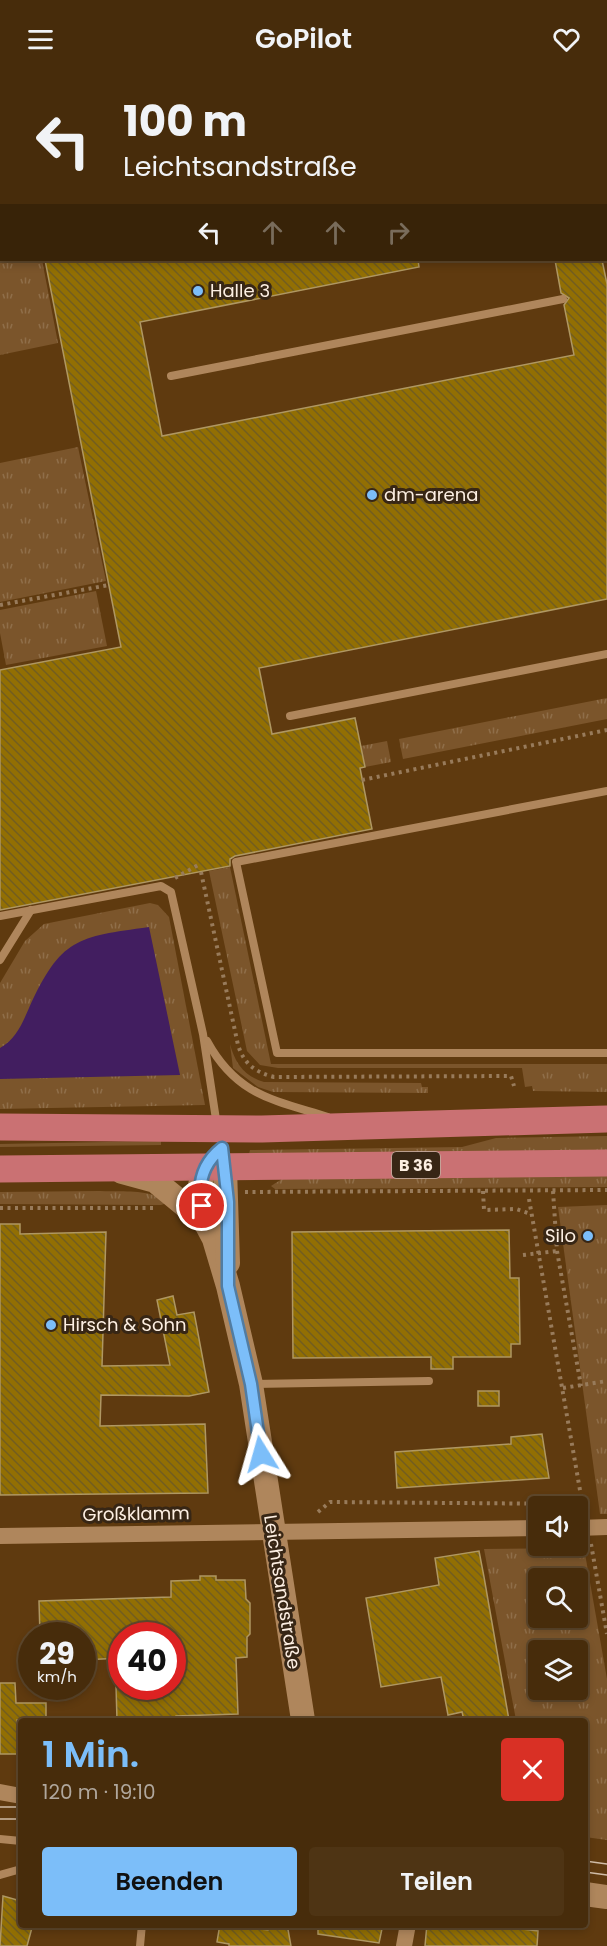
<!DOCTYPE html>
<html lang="de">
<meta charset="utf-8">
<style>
:root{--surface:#472c0b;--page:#4e3414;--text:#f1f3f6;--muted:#b0a79d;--line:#5f482c;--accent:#7cbef9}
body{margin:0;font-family:Poppins,sans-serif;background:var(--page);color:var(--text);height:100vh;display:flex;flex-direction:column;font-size:22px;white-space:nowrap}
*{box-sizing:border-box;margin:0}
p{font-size:20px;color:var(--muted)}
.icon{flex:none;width:33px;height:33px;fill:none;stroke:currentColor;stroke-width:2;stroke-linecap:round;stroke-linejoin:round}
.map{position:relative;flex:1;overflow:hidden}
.panel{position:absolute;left:18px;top:1640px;width:570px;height:210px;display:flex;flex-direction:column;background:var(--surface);border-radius:6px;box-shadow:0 3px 9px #0003,0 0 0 2px var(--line)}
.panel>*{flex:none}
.hud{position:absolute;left:0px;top:0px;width:608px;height:183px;box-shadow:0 3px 9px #0003,0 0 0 2px var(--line);background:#472c0b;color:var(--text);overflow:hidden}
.controls{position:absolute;left:528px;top:1418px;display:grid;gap:12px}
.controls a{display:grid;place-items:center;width:60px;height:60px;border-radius:6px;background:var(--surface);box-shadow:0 3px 9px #0003,0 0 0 2px var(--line);font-size:30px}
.speed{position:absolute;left:18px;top:1544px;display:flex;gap:12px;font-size:30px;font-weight:700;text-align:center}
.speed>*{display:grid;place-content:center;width:78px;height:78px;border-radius:50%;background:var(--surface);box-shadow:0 3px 9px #0003,0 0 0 2px var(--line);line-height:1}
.speed small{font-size:15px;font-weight:400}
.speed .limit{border:9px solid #d22;background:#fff;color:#111}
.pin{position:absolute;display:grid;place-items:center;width:51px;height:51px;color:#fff;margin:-26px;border:3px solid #fff;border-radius:50%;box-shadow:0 2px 6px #0007}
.me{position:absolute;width:66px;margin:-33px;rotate:352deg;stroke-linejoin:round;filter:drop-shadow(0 0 4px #0008)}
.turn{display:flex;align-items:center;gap:21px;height:126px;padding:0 24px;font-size:27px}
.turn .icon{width:78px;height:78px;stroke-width:2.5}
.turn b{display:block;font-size:42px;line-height:51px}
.lanes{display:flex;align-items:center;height:57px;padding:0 24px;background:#0003;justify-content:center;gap:30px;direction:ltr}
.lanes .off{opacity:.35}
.round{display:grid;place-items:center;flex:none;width:63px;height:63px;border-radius:6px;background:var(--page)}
.summary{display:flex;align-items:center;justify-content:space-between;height:102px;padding:0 24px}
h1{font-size:36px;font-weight:600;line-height:45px;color:var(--accent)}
.primary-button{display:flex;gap:12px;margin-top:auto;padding:12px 24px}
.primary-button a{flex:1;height:69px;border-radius:6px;background:var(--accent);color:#111;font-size:24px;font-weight:600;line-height:69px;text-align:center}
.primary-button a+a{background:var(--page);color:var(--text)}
header{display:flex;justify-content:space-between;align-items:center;height:78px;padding:0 24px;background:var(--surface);font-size:27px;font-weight:600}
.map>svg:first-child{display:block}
.grass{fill:url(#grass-tufts);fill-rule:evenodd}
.water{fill:#421e60}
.building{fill:url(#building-back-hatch);stroke:#af9762;stroke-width:1.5}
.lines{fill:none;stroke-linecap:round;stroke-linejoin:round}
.path{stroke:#987b5b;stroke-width:4;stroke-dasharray:3 4.5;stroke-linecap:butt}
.lane{stroke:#af865c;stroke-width:8}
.street{stroke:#af865c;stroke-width:16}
.secondary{stroke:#af865c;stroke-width:24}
.primary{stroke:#ca7173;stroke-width:27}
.tram{stroke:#d1bda8;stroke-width:1.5}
.route-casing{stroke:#517ca2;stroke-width:15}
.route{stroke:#7cbef9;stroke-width:10}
.poi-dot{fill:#7cbef9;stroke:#372615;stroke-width:2}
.labels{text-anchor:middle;stroke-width:6;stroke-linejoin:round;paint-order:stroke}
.shield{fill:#372615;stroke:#c2b3a4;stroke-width:1.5}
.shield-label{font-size:16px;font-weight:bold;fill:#fdefe2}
.poi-label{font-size:18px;fill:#fdefe2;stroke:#372615;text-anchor:start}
.street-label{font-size:18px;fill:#fdefe2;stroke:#372615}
</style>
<header><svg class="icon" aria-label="menu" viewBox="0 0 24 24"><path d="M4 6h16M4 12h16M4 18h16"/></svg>GoPilot<svg class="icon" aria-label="heart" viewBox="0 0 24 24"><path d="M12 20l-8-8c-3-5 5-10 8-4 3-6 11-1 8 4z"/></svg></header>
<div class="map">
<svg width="607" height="1868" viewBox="0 0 607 1868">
<defs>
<pattern id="grass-tufts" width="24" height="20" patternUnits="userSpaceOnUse" patternTransform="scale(1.5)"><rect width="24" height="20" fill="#7b552b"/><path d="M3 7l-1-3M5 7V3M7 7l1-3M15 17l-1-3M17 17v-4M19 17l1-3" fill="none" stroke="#8f6e49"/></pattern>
<pattern id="building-back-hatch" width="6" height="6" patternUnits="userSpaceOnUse" patternTransform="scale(1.5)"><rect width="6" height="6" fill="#926f03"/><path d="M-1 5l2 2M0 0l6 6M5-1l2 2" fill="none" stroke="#725d20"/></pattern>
</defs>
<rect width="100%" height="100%" fill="#5f3a0f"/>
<g class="grass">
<polygon points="0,138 2,182 42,182 58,265 0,277"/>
<polygon points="78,369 106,503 0,524 0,385"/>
<polygon points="96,513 107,568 6,587 0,555 0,532"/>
<polygon points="607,620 607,641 403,681 399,661"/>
<polygon points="387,663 391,684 365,689 361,668"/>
<polygon points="230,789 271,986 607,986 607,1014 533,1013 532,1008 525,1009 522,990 278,990 260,987 247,973 209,793"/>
<polygon points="150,825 158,827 169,839 205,1027 0,1031 0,905 25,863 44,846"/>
<path d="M 230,966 C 235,985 244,998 264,1004 L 421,1005 L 422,1009 L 428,1009 L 428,1015 L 273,1014 L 258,1009 L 233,990 Z"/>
<polygon points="607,1058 607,1074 249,1076 250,1072 462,1069 496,1060"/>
<polygon points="161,1063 161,1067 0,1069 0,1066"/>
<polygon points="607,1097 607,1109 275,1111 271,1108 282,1101"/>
<path d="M 100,1113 C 119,1114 153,1110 167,1125 L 161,1127 L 0,1126 L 0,1114 Z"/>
<polygon points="607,1127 607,1436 600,1436 558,1129"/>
<path d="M 584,1470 L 607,1601 L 607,1762 L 585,1759 L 585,1642 L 516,1642 L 484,1471 ZM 538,1500 L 578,1500 L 578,1539 L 538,1539 ZM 538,1572 L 578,1572 L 578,1611 L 538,1611 Z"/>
</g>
<path class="water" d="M 149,849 L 180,997 L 0,1001 L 0,970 C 16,961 22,946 29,930 C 61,860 77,859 149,849 Z"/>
<g class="building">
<polygon points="45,182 418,182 419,189 140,244 162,358 574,277 564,227 569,220 561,215 555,182 602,182 607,206 607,521 259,590 272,656 355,640 365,689 360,690 372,751 235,778 230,781 230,788 0,832 0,592 121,569"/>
<polygon points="0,1146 20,1146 20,1156 106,1154 102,1288 170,1287 157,1222 173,1218 177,1237 194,1234 209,1314 189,1318 101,1317 100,1348 205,1346 208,1415 0,1417"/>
<polygon points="509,1152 510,1200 519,1200 520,1266 511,1266 511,1279 453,1279 453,1291 431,1291 431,1279 293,1280 292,1154"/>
<rect x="478" y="1313" width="21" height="15"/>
<polygon points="542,1356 549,1400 397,1410 395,1374 511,1366 511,1359"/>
<polygon points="479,1473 484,1499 509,1642 464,1642 462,1634 448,1637 441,1599 381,1609 366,1520 439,1507 435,1480"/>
<polygon points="200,1498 216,1498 216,1502 245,1502 246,1521 250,1525 250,1556 247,1559 247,1579 236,1580 238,1636 176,1638 176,1642 117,1642 116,1608 172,1608 172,1557 122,1557 122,1580 82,1582 82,1557 40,1557 39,1523 171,1519 171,1503 200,1502"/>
<polygon points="0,1605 15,1605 16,1625 46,1625 46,1642 17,1642 18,1676 0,1676"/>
<polygon points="3,1818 21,1823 21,1846 33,1846 27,1868 0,1868"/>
<polygon points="220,1846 268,1852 269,1846 287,1846 291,1868 229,1868 229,1866 217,1864"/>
<polygon points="318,1846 383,1846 379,1865 318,1856"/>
<polygon points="427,1846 483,1846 538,1853 537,1868 425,1868"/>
</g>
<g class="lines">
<g class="path">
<polyline points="0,135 2,135"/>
<polyline points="0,527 109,507"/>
<polyline points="362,702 607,652"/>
<path d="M 201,794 L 238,967 C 244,986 255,994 274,999 L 511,998 L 514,1008"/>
<polyline points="175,800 200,786"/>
<polyline points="483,1113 484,1132 516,1131 531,1136"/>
<polyline points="553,1113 557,1173 581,1308"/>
<polyline points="245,1114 607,1112"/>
<polyline points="529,1121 584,1435"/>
<polyline points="0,1130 155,1130"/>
<polyline points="523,1177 557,1173"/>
<polyline points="563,1310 607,1303"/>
<polyline points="318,1434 330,1424 583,1426"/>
<polyline points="591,1466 607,1556"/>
</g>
<g class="lane">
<polyline points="171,298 563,221"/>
<polyline points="290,638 607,576"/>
<polyline points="607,713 236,784 277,975 607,975"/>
<polyline points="0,838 161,808 171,814 203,956 217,1048"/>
<polyline points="0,882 31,832"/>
<path d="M 207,963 C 237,1018 274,1022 328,1039"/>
<polyline points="252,1306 429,1303"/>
<polyline points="0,1761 21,1763"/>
<polyline points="0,1797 21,1791"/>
<polyline points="140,1868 142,1846"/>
</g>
<g class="street">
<polyline points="578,1450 607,1449"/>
<polyline points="0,1458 538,1450"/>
<polyline points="0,1714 21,1718"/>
<polyline points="404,1868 408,1846"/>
</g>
<g class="secondary">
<polyline points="204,1090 199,1112 205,1144 214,1161 228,1208 251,1306 303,1642"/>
<polyline points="225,1090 228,1185"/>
<polyline points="122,1094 155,1103 205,1144"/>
<polyline points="585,1816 607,1819"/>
</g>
<g class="primary">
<polyline points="0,1049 262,1051 607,1041"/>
<polyline points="0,1091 607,1085"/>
</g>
<g class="tram">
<polyline points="0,1729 21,1729"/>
<polyline points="0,1741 21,1741"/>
<polyline points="585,1783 607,1786"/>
<polyline points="585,1794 607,1797"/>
</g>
</g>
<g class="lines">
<defs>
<path id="route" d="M 202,1128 C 197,1104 203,1085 222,1070 L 228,1124 L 228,1208 L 251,1306 L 261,1376"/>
</defs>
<use href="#route" class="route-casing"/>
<use href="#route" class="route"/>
</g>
<g class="poi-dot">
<circle cx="198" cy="213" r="6"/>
<circle cx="372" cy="417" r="6"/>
<circle cx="588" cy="1158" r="6"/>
<circle cx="51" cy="1247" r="6"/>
</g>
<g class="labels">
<rect class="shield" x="392" y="1074" width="48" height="26" rx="4.5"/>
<g class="shield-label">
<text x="416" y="1093">B 36</text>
</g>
<g class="poi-label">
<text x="210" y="219">Halle 3</text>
<text x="384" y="423">dm-arena</text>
<text x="576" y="1164" text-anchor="end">Silo</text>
<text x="63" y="1253">Hirsch &amp; Sohn</text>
</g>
<g class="street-label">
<text transform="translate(136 1436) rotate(-1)" y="6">Großklamm</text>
<text transform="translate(282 1514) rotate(81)" y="6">Leichtsandstraße</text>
</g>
</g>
</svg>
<div class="controls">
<a><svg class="icon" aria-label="sound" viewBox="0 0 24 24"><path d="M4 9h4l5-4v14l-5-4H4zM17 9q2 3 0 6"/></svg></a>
<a><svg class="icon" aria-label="search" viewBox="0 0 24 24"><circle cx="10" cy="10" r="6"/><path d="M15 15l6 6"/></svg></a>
<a><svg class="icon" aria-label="layers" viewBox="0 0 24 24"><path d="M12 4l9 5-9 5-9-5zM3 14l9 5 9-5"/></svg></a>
</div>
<div class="speed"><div>29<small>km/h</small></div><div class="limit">40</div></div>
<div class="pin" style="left:202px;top:1128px;background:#d93025"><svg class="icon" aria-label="arrive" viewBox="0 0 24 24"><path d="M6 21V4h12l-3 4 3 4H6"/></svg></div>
<svg class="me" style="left:261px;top:1376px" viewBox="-20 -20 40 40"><path d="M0-17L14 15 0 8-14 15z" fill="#7cbef9" stroke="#fff" stroke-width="4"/></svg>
<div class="hud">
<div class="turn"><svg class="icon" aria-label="left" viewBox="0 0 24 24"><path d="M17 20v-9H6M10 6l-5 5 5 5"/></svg><div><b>100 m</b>Leichtsandstraße</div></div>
<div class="lanes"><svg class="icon" aria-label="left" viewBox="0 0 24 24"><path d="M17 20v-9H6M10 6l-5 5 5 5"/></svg><svg class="icon off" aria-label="ahead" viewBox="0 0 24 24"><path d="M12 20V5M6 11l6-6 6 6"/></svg><svg class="icon off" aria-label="ahead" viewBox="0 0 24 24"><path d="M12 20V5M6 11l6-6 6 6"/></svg><svg class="icon off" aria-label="right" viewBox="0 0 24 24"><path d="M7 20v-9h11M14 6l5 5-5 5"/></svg></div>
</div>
<section class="panel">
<div class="summary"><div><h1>1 Min.</h1><p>120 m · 19:10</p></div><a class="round" style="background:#d93025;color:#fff"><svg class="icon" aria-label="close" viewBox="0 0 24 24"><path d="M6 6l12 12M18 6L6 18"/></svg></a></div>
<div class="primary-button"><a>Beenden</a><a>Teilen</a></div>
</section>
</div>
